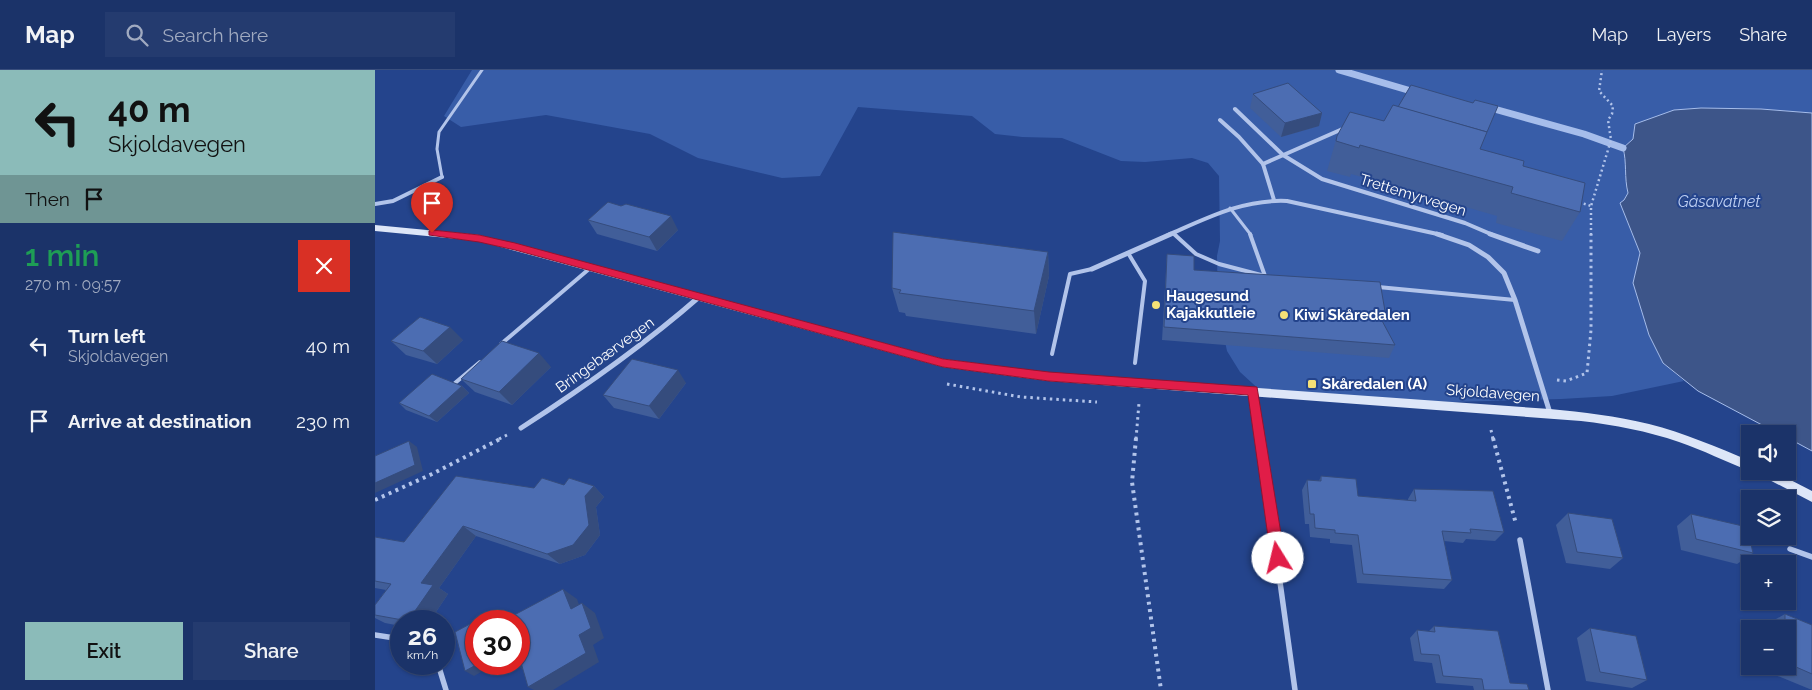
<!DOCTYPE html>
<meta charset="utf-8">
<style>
:root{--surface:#1b3369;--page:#243b6f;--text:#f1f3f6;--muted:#a0aac0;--line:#394e7d;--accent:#8bbbb9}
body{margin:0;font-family:Raleway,sans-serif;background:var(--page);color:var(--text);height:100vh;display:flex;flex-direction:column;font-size:19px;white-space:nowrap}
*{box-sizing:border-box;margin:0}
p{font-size:16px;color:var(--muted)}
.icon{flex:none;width:28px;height:28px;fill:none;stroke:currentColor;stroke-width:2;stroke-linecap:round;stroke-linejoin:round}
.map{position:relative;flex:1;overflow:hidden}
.side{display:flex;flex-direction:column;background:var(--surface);width:375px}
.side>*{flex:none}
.guide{background:#8bbbb9;color:#111;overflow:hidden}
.tools{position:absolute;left:1366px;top:355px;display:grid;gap:10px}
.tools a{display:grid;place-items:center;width:55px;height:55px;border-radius:0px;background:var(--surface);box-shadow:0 1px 4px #0004,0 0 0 1px var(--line);font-size:25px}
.speed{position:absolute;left:15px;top:540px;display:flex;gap:10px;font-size:25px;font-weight:700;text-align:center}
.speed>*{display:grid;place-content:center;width:65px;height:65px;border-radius:50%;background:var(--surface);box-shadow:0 1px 4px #0004,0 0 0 1px var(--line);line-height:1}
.speed small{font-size:12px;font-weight:400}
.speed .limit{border:8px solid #d22;background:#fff;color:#111}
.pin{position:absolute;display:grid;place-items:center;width:42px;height:42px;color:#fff;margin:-51px -21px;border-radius:50% 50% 50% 0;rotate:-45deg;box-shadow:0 0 5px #0007}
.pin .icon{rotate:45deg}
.me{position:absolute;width:55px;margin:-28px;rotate:351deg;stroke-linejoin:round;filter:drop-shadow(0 0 4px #0008)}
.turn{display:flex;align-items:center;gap:18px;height:105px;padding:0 25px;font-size:22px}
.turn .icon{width:65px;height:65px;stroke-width:2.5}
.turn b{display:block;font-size:35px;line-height:42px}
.then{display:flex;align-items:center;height:48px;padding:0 25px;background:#0003;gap:10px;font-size:19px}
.round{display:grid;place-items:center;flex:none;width:52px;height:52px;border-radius:0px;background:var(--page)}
.headline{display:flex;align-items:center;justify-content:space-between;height:85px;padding:0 25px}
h1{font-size:30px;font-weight:600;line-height:38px;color:#1e9e55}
.button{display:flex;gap:10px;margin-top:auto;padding:10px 25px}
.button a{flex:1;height:58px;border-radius:0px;background:var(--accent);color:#111;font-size:20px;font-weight:600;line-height:58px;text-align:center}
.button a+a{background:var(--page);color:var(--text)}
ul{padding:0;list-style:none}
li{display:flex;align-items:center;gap:15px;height:75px;padding:0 25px}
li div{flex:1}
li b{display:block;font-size:19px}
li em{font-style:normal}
header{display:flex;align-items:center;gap:30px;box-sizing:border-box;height:70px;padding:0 25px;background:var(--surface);border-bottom:1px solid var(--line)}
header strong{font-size:24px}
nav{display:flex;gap:28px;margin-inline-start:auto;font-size:18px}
.search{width:350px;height:45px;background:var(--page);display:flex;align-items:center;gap:12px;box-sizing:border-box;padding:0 18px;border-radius:0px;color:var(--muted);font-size:19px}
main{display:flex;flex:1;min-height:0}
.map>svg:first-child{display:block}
.green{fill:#385da8}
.water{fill:#3d5589;stroke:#a6bdeb}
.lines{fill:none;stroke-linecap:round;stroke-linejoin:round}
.stream{stroke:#a6bdeb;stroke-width:7}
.path-far2{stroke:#b2c4ea;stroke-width:2.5;stroke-dasharray:2 3;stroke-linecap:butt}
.path-far1{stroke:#b2c4ea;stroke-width:3;stroke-dasharray:2.5 4;stroke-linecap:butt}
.path{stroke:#b2c4ea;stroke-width:4;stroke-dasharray:3 4.5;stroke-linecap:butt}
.lane-far1{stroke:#b2c4ea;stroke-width:3}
.lane{stroke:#b2c4ea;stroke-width:4}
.street-far2{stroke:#b2c4ea;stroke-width:4}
.street-far1{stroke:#b2c4ea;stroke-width:5}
.street{stroke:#b2c4ea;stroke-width:5.5}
.secondary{fill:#dde6f8;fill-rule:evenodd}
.wall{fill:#415e99}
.shaded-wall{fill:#354c7d}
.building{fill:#4c6db2;stroke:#354c7d}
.route{fill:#e11d48;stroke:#92132f}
.poi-dot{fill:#f5e176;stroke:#24448c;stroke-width:2}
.labels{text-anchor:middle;stroke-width:4;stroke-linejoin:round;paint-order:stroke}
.street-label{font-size:15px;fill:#fff;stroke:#24448c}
.poi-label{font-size:15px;font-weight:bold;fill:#fff;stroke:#24448c;text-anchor:start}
.water-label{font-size:16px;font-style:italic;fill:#becff2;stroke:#24448c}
</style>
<header>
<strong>Map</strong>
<div class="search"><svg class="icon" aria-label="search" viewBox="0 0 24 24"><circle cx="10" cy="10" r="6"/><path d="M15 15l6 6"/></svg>Search here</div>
<nav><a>Map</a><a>Layers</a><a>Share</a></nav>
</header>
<main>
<section class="side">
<div class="guide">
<div class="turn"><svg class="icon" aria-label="left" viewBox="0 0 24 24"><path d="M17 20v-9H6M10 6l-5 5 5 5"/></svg><div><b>40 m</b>Skjoldavegen</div></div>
<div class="then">Then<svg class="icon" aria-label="arrive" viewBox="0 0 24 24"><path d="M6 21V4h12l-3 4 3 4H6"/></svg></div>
</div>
<div class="headline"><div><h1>1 min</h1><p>270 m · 09:57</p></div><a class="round" style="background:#d93025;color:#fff"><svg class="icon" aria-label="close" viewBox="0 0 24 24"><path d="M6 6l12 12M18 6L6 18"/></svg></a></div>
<ul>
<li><svg class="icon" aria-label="left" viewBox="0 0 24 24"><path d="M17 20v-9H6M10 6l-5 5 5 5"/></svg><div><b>Turn left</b><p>Skjoldavegen</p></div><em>40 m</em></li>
<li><svg class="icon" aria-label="arrive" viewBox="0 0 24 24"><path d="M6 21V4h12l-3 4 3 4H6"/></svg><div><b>Arrive at destination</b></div><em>230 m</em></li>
</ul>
<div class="button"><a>Exit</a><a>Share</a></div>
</section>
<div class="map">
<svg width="1437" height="620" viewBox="0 0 1437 620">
<rect width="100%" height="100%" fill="#24448c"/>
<path class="green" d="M 97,0 L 1437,0 L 1437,43 L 1386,39 L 1326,38 L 1260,54 L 1258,69 L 1248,78 C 1252,92 1249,107 1253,123 L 1249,130 L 1252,151 L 1265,183 L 1258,213 L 1274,265 L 1288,293 L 1309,311 L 1237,326 L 1186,329 L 1077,332 L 888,323 L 865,302 L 852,281 L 843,238 L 842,186 L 845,171 L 844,106 L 833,93 L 817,88 L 770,92 L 746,91 L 687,68 L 647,67 L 620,64 L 597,46 L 483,37 L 445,106 L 407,108 L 323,88 L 275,64 L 171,45 L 86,57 L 69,46 Z"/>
<path class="water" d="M 1326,38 L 1386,39 L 1437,43 L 1437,381 L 1413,368 L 1412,364 L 1404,364 L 1323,321 L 1288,293 L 1274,265 L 1258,213 L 1265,183 L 1245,133 L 1249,130 L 1253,123 C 1249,107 1252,92 1248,78 L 1258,69 L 1260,54 L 1299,40 Z"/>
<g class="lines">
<g class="stream">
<polyline points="964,0 1043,23"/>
<polyline points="1112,37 1209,64 1248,78"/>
</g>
<g class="path-far2">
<polyline points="1204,132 1216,136"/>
<polyline points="1216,165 1216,136 1236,70 1233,50 1237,44 1238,36 1224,21 1227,0"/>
</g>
<g class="path-far1">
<polyline points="1182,310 1191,311 1212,303 1216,260 1216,164"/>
<polyline points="572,314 646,327 722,332"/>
<polyline points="1116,360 1118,369"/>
<polyline points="124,369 132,365"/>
<polyline points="761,369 764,333"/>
</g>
<g class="path">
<polyline points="761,368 757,412 786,620"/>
<polyline points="1118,368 1141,454"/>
<polyline points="0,430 57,404 127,368"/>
</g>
<g class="lane-far1">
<polyline points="67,107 62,79 64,62 107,0"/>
<polyline points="855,138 876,165"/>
<polyline points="798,163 801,165"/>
</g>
<g class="lane">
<polyline points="799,164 821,184 844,194 886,205"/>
<polyline points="875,164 890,206"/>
<polyline points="753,183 770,211 760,293"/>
<polyline points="1003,217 1140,230"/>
<polyline points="126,274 214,199"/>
<polyline points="677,284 695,204 717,199"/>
<polyline points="80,313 105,292"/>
</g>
<g class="street-far2">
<polyline points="860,39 908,85 947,109 1090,153 1118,165"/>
<polyline points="845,50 864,67 888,94 899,130"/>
<polyline points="888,94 972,57"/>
<polyline points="0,134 18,131 67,107"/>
<path d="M 793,165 C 832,148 868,129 912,131 L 1067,165"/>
</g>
<g class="street-far1">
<polyline points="1062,164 1094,175 1113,187 1129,203 1140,230 1175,343"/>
<polyline points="1115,164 1163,181"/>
<polyline points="717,199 796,164"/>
<polyline points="878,321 885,369"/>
<path d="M 146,358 C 208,318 268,276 324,227"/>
</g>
<g class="street">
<polyline points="885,368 920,620"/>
<polyline points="1145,470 1173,620"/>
<polyline points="1415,479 1437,487"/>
<polyline points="0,565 26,569"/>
<polyline points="63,594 71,620"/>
</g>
<g class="secondary">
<path d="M 0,155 L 104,165 L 568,289 L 674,303 L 1175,339 C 1208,342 1241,346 1274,354 C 1309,363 1342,377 1375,391 L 1375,401 C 1351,392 1328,380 1304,372 C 1272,361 1240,355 1206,351 L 674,311 L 568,297 L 104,171 L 0,161 Z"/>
<polygon points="1382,401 1398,401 1437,421 1437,432 1383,404"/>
</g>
</g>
<g class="wall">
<polygon points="878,24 947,43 944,56 906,67 875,38"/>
<polygon points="962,66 1105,79 1148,96 1205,142 1187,171 1121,153 1122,146 976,104 975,107 952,101"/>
<polygon points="246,136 303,160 282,181 222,164 213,150"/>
<polygon points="673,182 674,206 661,264 531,246 530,243 524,242 517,218"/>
<polygon points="792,184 819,200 1011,247 1008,253 1020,275 1014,288 787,270"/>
<polygon points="88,270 62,294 31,285 16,271"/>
<polygon points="176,297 137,335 100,322 86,309"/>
<polygon points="311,313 284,349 239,338 228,325"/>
<polygon points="87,316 94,323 62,352 31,340 24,333"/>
<polygon points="946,406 983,426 1033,430 1033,429 1039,419 1129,462 1120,471 1091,469 1088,473 1069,471 1077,510 1069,519 982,513 977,475 955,473 955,469 935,467 934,454 930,454 927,420 932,410 944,411"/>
<polygon points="189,415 219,416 229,427 221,437 225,465 210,485 185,494 101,466 64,518 73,524 55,551 26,551 26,556 10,553 0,548 0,535 11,520 0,518 0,467 29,472 159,418"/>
<polygon points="1193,443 1248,488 1235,499 1191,493 1181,455"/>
<polygon points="1316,444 1378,483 1362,494 1306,480 1302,456"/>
<polygon points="1410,544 1437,555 1437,620 1393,602 1393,596 1412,596 1412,559 1392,559 1392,554"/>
<polygon points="1059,556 1135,613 1154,620 1099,620 1098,616 1061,613 1057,593 1039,591 1035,568 1042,560 1054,561"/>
<polygon points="1215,558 1272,610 1257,618 1211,611 1202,568"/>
</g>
<g class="shaded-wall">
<polygon points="947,43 944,56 906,67 910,53"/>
<polygon points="296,146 303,160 282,181 274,167"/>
<polygon points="673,182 674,206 661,264 659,241"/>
<polygon points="75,257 88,270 62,294 48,281"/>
<polygon points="164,283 176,297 137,335 124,322"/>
<polygon points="303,300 311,313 284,349 274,336"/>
<polygon points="87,316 94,323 62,352 54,346"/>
<polygon points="34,371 42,377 48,401 0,423 0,413"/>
<polygon points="219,416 229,427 221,437 225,465 210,485 185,494 172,484 210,426"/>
<polygon points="88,456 101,466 64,518 73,524 55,551 33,551 46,513"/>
<polygon points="188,519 202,529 209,549 196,539"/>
<polygon points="207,533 220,543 229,568 218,575 224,592 178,620 159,620 153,617 204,565"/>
<polygon points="123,539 131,544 133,551 127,551"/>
<polygon points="145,589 153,602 138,594 144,594 144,590"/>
<polygon points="103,594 120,594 99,606 90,601"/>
</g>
<g class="building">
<polygon points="913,13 947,43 910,53 878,24"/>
<polygon points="1036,15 1098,33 1100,30 1123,36 1112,62 1023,37"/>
<polygon points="1018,35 1112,62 1105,79 1149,91 1148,96 1210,113 1205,142 1136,123 1138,117 985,75 984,78 961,71 962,66 975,42 1009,51"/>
<polygon points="233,132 246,136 251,134 296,146 274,167 213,150"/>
<polygon points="518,162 673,182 659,241 524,223 526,220 517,218"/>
<polygon points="792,184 819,186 819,200 1005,212 1011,247 1005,247 1020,275 789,257"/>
<polygon points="45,247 75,257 48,281 16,271"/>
<polygon points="127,271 164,283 124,322 86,309"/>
<polygon points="257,289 303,300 274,336 228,325"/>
<polygon points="57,304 87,316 54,346 24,333"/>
<polygon points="34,371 40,395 0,413 0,386"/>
<polygon points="81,406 159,418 167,408 189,415 194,408 219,416 210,426 214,455 198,475 172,484 88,456 46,513 58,515 33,551 0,545 0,535 16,514 0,511 0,467 29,472"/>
<polygon points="946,406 981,409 983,426 1041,431 1039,419 1118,421 1129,462 1095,459 1096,463 1067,461 1077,510 988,504 983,465 960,463 960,460 940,458 939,444 935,444 932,410 946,411"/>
<polygon points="1193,443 1237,449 1248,488 1202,482"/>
<polygon points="1316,444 1372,457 1378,483 1321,469"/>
<polygon points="188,519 196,539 207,533 216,558 204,565 211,583 153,617 145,589 144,590 144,551 128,551"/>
<polygon points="123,539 127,551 101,551 101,594 103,594 90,601 80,562"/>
<polygon points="1410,544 1437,555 1437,604 1412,593 1412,559 1410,559"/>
<polygon points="1059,556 1123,561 1135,613 1152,614 1154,620 1109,620 1107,609 1068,606 1064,585 1046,584 1042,560 1060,562"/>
<polygon points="1215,558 1261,566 1272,610 1225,602"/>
</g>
<polygon class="route" points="57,160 104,165 140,173 568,289 674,302 882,317 910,488 908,492 903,494 898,492 896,488 873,325 674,311 568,297 140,180 104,172 54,165 54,161"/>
<g class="poi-dot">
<circle cx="781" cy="235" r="5"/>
<circle cx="909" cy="245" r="5"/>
<rect x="932" y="309" width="10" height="10" rx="2.5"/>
</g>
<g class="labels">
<g class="street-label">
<text transform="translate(1038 125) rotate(17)" y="5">Trettemyrvegen</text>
<text transform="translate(230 285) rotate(-36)" y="5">Bringebærvegen</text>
<text transform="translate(1118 323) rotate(4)" y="5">Skjoldavegen</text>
</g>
<g class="poi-label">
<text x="791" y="231">Haugesund<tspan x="791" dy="17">Kajakkutleie</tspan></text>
<text x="919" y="250">Kiwi Skåredalen</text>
<text x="947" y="319">Skåredalen (A)</text>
</g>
<g class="water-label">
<text x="1344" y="137">Gåsavatnet</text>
</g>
</g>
</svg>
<div class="tools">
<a><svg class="icon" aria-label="sound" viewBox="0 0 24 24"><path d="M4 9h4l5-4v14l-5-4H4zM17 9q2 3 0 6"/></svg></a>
<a><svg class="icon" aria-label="layers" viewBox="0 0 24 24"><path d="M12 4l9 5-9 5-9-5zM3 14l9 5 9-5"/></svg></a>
<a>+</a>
<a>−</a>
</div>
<div class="speed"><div>26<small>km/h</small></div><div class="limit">30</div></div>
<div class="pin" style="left:57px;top:163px;background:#d93025"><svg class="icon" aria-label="arrive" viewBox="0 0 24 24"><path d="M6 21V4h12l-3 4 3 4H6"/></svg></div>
<svg class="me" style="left:903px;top:488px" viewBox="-20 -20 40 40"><circle r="19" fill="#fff"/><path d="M0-13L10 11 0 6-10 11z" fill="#e11d48"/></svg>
</div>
</main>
